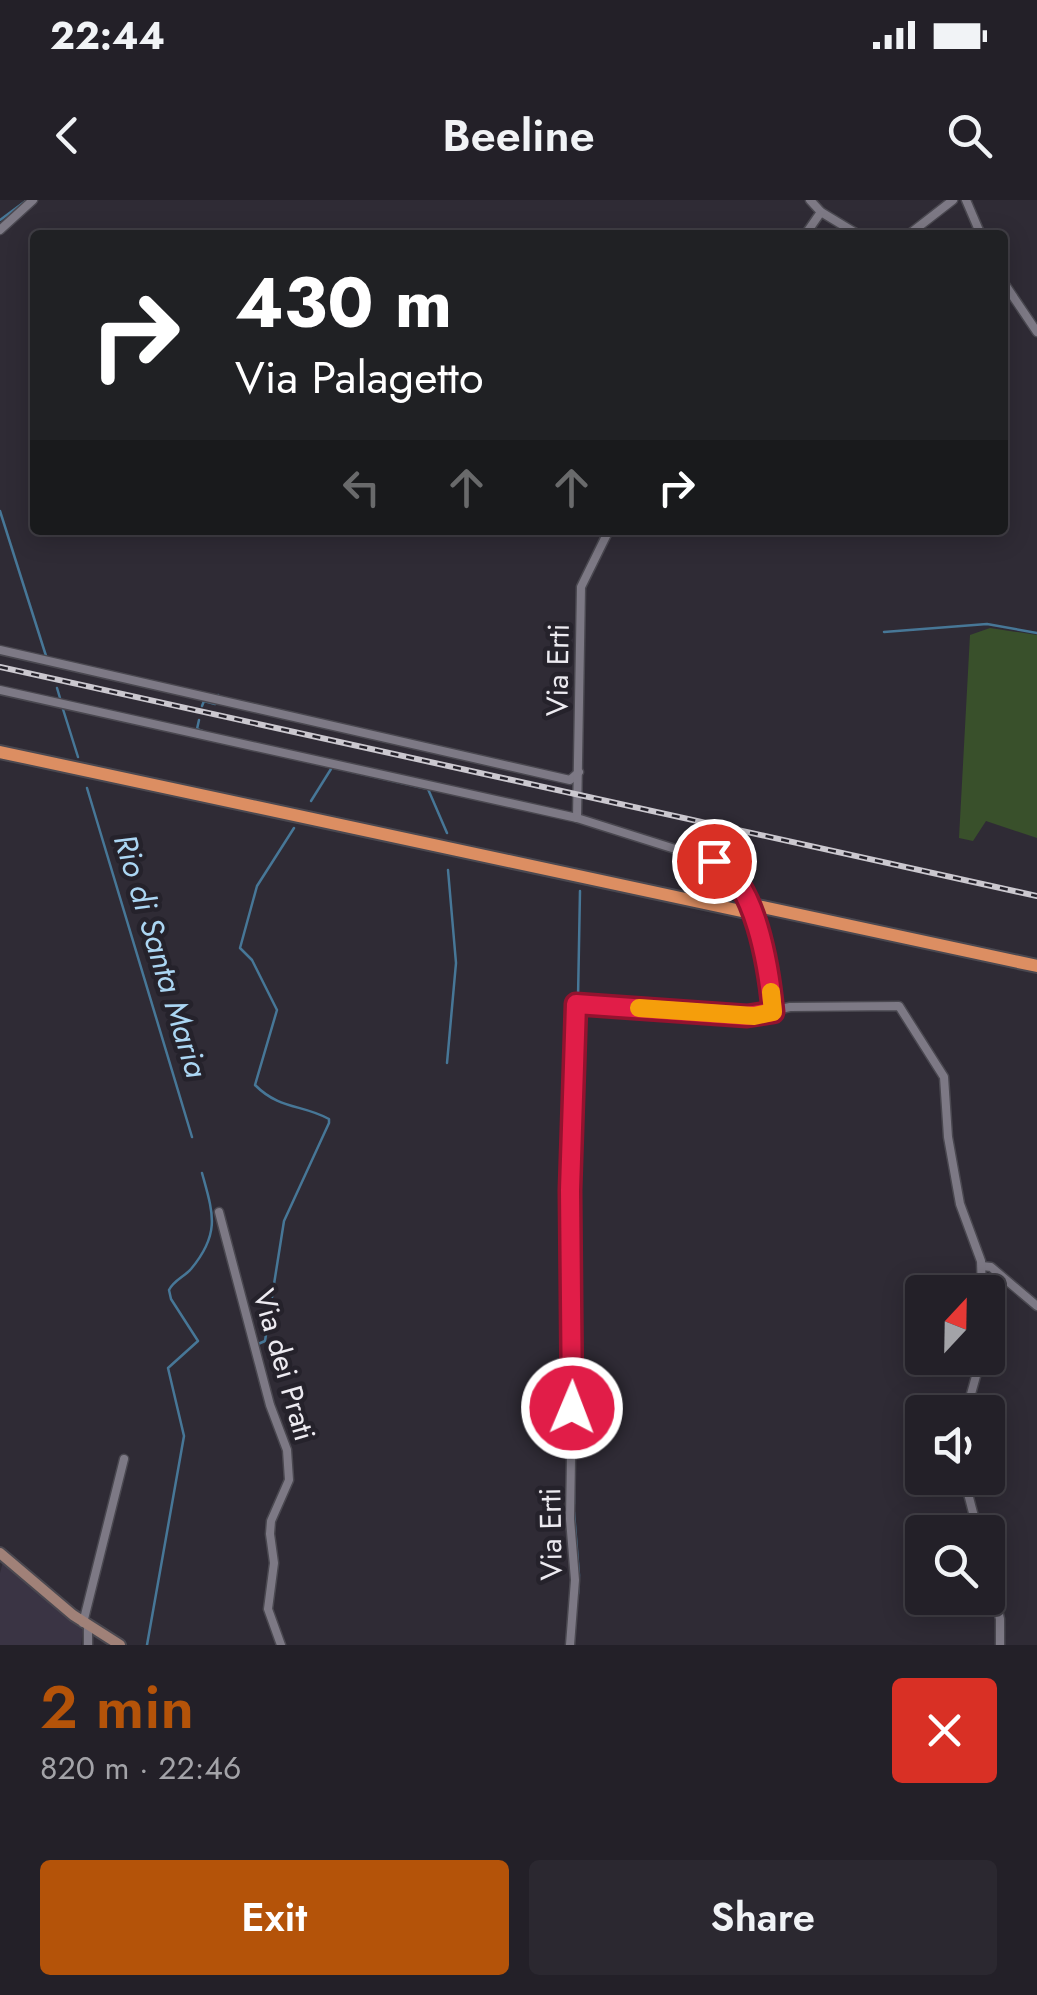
<!DOCTYPE html>
<meta charset="utf-8">
<style>
:root{--surface:#232028;--page:#2b2830;--text:#f1f3f6;--muted:#a3a3a8;--line:#403e45;--accent:#b45309}
body{margin:0;font-family:Jost,sans-serif;background:var(--page);color:var(--text);height:100vh;display:flex;flex-direction:column;font-size:38px;white-space:nowrap}
*{box-sizing:border-box;margin:0}
p{font-size:32px;color:var(--muted)}
.icon{flex:none;width:55px;height:55px;fill:none;stroke:currentColor;stroke-width:2;stroke-linecap:round;stroke-linejoin:round}
.map{position:relative;height:1445px;overflow:hidden}
.sheet{display:flex;flex-direction:column;background:var(--surface);flex:1}
.sheet>*{flex:none}
.banner{position:absolute;left:30px;top:30px;width:978px;height:305px;border-radius:10px;box-shadow:0 5px 25px #0003,0 0 0 2px var(--line);background:#202124;color:#fff;overflow:hidden}
.needle{width:65px;rotate:22deg}
.controls{position:absolute;left:905px;top:1075px;display:grid;gap:20px}
.controls a{display:grid;place-items:center;width:100px;height:100px;border-radius:10px;background:var(--surface);box-shadow:0 5px 25px #0003,0 0 0 2px var(--line);font-size:50px}
.pin{position:absolute;display:grid;place-items:center;width:85px;height:85px;color:#fff;margin:-42px;border:5px solid #fff;border-radius:50%;box-shadow:0 2px 10px #0007}
.me{position:absolute;width:110px;margin:-55px;rotate:1deg;stroke-linejoin:round;filter:drop-shadow(0 0 8px #0008)}
.turn{display:flex;align-items:center;gap:35px;height:210px;padding:0 40px;font-size:45px}
.turn .icon{width:130px;height:130px;stroke-width:2.5}
.turn b{display:block;font-size:70px;line-height:85px}
.lanes{display:flex;align-items:center;height:95px;padding:0 40px;background:#0003;justify-content:center;gap:50px;direction:ltr}
.lanes .off{opacity:.35}
.round{display:grid;place-items:center;flex:none;width:105px;height:105px;border-radius:10px;background:var(--page)}
.head{display:flex;align-items:center;justify-content:space-between;height:170px;padding:0 40px}
h1{font-size:60px;font-weight:600;line-height:75px;color:var(--accent)}
.cta{display:flex;gap:20px;margin-top:auto;padding:20px 40px}
.cta a{flex:1;height:115px;border-radius:10px;background:var(--accent);color:#fff;font-size:40px;font-weight:600;line-height:115px;text-align:center}
.cta a+a{background:var(--page);color:var(--text)}
.status{display:flex;justify-content:space-between;align-items:center;height:70px;padding:0 50px;background:var(--surface);direction:ltr}
.status svg{height:28px;fill:currentColor}
header{display:flex;justify-content:space-between;align-items:center;height:130px;padding:0 40px;background:var(--surface);font-size:45px;font-weight:600}
.map>svg:first-child{display:block}
.built{fill:#3a3444}
.green{fill:#39502b}
.lines{fill:none;stroke-linecap:round;stroke-linejoin:round}
.stream{stroke:#477797;stroke-width:2.5}
.minor-casing{stroke:#4a4850;stroke-width:11}
.secondary-casing{stroke:#4a4850;stroke-width:14}
.trunk-casing{stroke:#4a4850;stroke-width:16}
.minor{stroke:#7d7985;stroke-width:8}
.secondary{stroke:#a08178;stroke-width:10}
.trunk{stroke:#dc8e62;stroke-width:12}
.rail-casing{stroke:#cbc8cf;stroke-width:6}
.rail{stroke:#25222b;stroke-width:2.5;stroke-dasharray:8;stroke-linecap:butt}
.minor-bridge-casing{stroke:#4a4850;stroke-width:11;stroke-linecap:butt}
.minor-bridge{stroke:#7d7985;stroke-width:8}
.route-casing{stroke:#92132f;stroke-width:25}
.route{stroke:#e11d48;stroke-width:18}
.slow{stroke:#f59e0b;stroke-width:18}
.labels{text-anchor:middle;stroke-width:9;stroke-linejoin:round;paint-order:stroke}
.street-label{font-size:30px;fill:#edebf1;stroke:#25222b}
.water-label{font-size:32px;font-style:italic;fill:#abd6f3;stroke:#25222b}
</style>
<div class="status"><b>22:44</b><svg viewBox="0 0 49 12"><path d="M0 12V9h3v3zM5 12V6h3v6zM10 12V3h3v9zM15 12V0h3v12zM26 1h20v11H26zM47 4h2v5h-2z"/></svg></div>
<header><svg class="icon" aria-label="back" viewBox="0 0 24 24"><path d="M15 5l-7 7 7 7"/></svg>Beeline<svg class="icon" aria-label="search" viewBox="0 0 24 24"><circle cx="10" cy="10" r="6"/><path d="M15 15l6 6"/></svg></header>
<div class="map">
<svg width="1037" height="1445" viewBox="0 0 1037 1445">
<rect width="100%" height="100%" fill="#2f2b35"/>
<polygon class="built" points="3,1362 83,1430 81,1445 0,1445 0,1373"/>
<polygon class="green" points="990,428 1037,435 1037,638 986,621 973,641 959,638 970,435"/>
<g class="lines">
<g class="stream">
<polyline points="0,20 27,0"/>
<polyline points="0,311 47,459"/>
<polyline points="884,432 987,424 1037,433"/>
<polyline points="57,488 60,498"/>
<polyline points="62,506 78,557"/>
<polyline points="202,506 204,501 215,504 218,495"/>
<polyline points="199,520 197,529 205,532"/>
<polyline points="206,539 428,589 447,633"/>
<polyline points="87,588 192,937"/>
<polyline points="311,601 331,569"/>
<polyline points="578,798 580,691"/>
<polyline points="447,863 456,763 448,670"/>
<polyline points="575,965 577,898"/>
<polyline points="576,1132 577,1149"/>
<path d="M 258,1144 L 265,1141 L 284,1021 L 329,923 L 329,919 C 302,904 280,910 255,885 L 277,810 L 252,760 L 240,748 L 257,686 L 294,628"/>
<polyline points="574,1304 575,1232"/>
<polyline points="574,1312 579,1375 578,1394"/>
<path d="M 147,1445 L 184,1236 L 168,1168 L 198,1141 L 171,1099 L 169,1090 C 174,1080 184,1077 191,1069 C 221,1033 213,1013 202,973"/>
</g>
<defs>
<g id="minor">
<polyline points="810,0 821,12 859,35"/>
<polyline points="966,0 981,35"/>
<polyline points="0,30 33,0"/>
<polyline points="805,35 821,12"/>
<polyline points="908,35 953,0"/>
<polyline points="1002,80 1037,132"/>
<polyline points="0,450 570,580 579,572"/>
<polyline points="0,490 577,618 713,661 742,684"/>
<polyline points="577,618 581,387 609,330"/>
<polyline points="761,745 771,783 773,812"/>
<polyline points="219,1012 270,1205 287,1250 289,1280 271,1321 270,1334 274,1363 268,1409 281,1445"/>
<polyline points="982,1066 991,1067 1037,1106"/>
<polyline points="966,1212 981,1158"/>
<polyline points="964,1278 978,1332"/>
<polyline points="988,1369 1000,1419 1000,1445"/>
<polyline points="83,1423 124,1259"/>
<polyline points="88,1445 88,1427"/>
<polyline points="570,1445 575,1380 570,1319 573,1137 570,991 576,803 747,816 790,807 899,806 944,877 948,937 960,1004 981,1061 982,1092"/>
</g>
<polyline id="secondary" points="0,1353 73,1415 120,1445"/>
<g id="trunk">
<polyline points="0,552 746,712"/>
<polyline points="753,705 1037,766"/>
</g>
</defs>
<use href="#minor" class="minor-casing"/>
<use href="#secondary" class="secondary-casing"/>
<use href="#trunk" class="trunk-casing"/>
<use href="#minor" class="minor"/>
<use href="#secondary" class="secondary"/>
<use href="#trunk" class="trunk"/>
<defs>
<polyline id="rail" points="0,467 1037,696"/>
</defs>
<use href="#rail" class="rail-casing"/>
<use href="#rail" class="rail"/>
<defs>
<polyline id="minor-bridge" points="742,684 761,745"/>
</defs>
<use href="#minor-bridge" class="minor-bridge-casing"/>
<use href="#minor-bridge" class="minor-bridge"/>
</g>
<g class="lines">
<defs>
<path id="route" d="M 572,1208 L 570,990 L 576,804 L 747,816 L 773,812 C 769,770 756,679 714,661"/>
</defs>
<use href="#route" class="route-casing"/>
<use href="#route" class="route"/>
<polyline class="slow" points="639,808 754,816 773,812 771,792"/>
</g>
<g class="labels">
<g class="street-label">
<text transform="translate(558 470) rotate(-89)" y="10">Via Erti</text>
<text transform="translate(284 1165) rotate(74)" y="10">Via dei Prati</text>
<text transform="translate(551 1334) rotate(-91)" y="10">Via Erti</text>
</g>
<g class="water-label">
<text transform="translate(161 756) rotate(73)" y="11">Rio di Santa Maria</text>
</g>
</g>
</svg>
<div class="controls">
<a><svg class="needle" viewBox="-14 -14 28 28"><path d="M0-13l5 13h-10z" fill="#e53935"/><path d="M0 13l5-13h-10z" fill="#a3a3a8"/></svg></a>
<a><svg class="icon" aria-label="sound" viewBox="0 0 24 24"><path d="M4 9h4l5-4v14l-5-4H4zM17 9q2 3 0 6"/></svg></a>
<a><svg class="icon" aria-label="search" viewBox="0 0 24 24"><circle cx="10" cy="10" r="6"/><path d="M15 15l6 6"/></svg></a>
</div>
<div class="pin" style="left:714px;top:661px;background:#d93025"><svg class="icon" aria-label="arrive" viewBox="0 0 24 24"><path d="M6 21V4h12l-3 4 3 4H6"/></svg></div>
<svg class="me" style="left:572px;top:1208px" viewBox="-20 -20 40 40"><circle r="17" fill="#e11d48" stroke="#fff" stroke-width="3"/><path d="M0-11L8 9 0 5-8 9z" fill="#fff"/></svg>
<div class="banner">
<div class="turn"><svg class="icon" aria-label="right" viewBox="0 0 24 24"><path d="M7 20v-9h11M14 6l5 5-5 5"/></svg><div><b>430 m</b>Via Palagetto</div></div>
<div class="lanes"><svg class="icon off" aria-label="left" viewBox="0 0 24 24"><path d="M17 20v-9H6M10 6l-5 5 5 5"/></svg><svg class="icon off" aria-label="ahead" viewBox="0 0 24 24"><path d="M12 20V5M6 11l6-6 6 6"/></svg><svg class="icon off" aria-label="ahead" viewBox="0 0 24 24"><path d="M12 20V5M6 11l6-6 6 6"/></svg><svg class="icon" aria-label="right" viewBox="0 0 24 24"><path d="M7 20v-9h11M14 6l5 5-5 5"/></svg></div>
</div>
</div>
<section class="sheet">
<div class="head"><div><h1>2 min</h1><p>820 m · 22:46</p></div><a class="round" style="background:#d93025;color:#fff"><svg class="icon" aria-label="close" viewBox="0 0 24 24"><path d="M6 6l12 12M18 6L6 18"/></svg></a></div>
<div class="cta"><a>Exit</a><a>Share</a></div>
</section>
